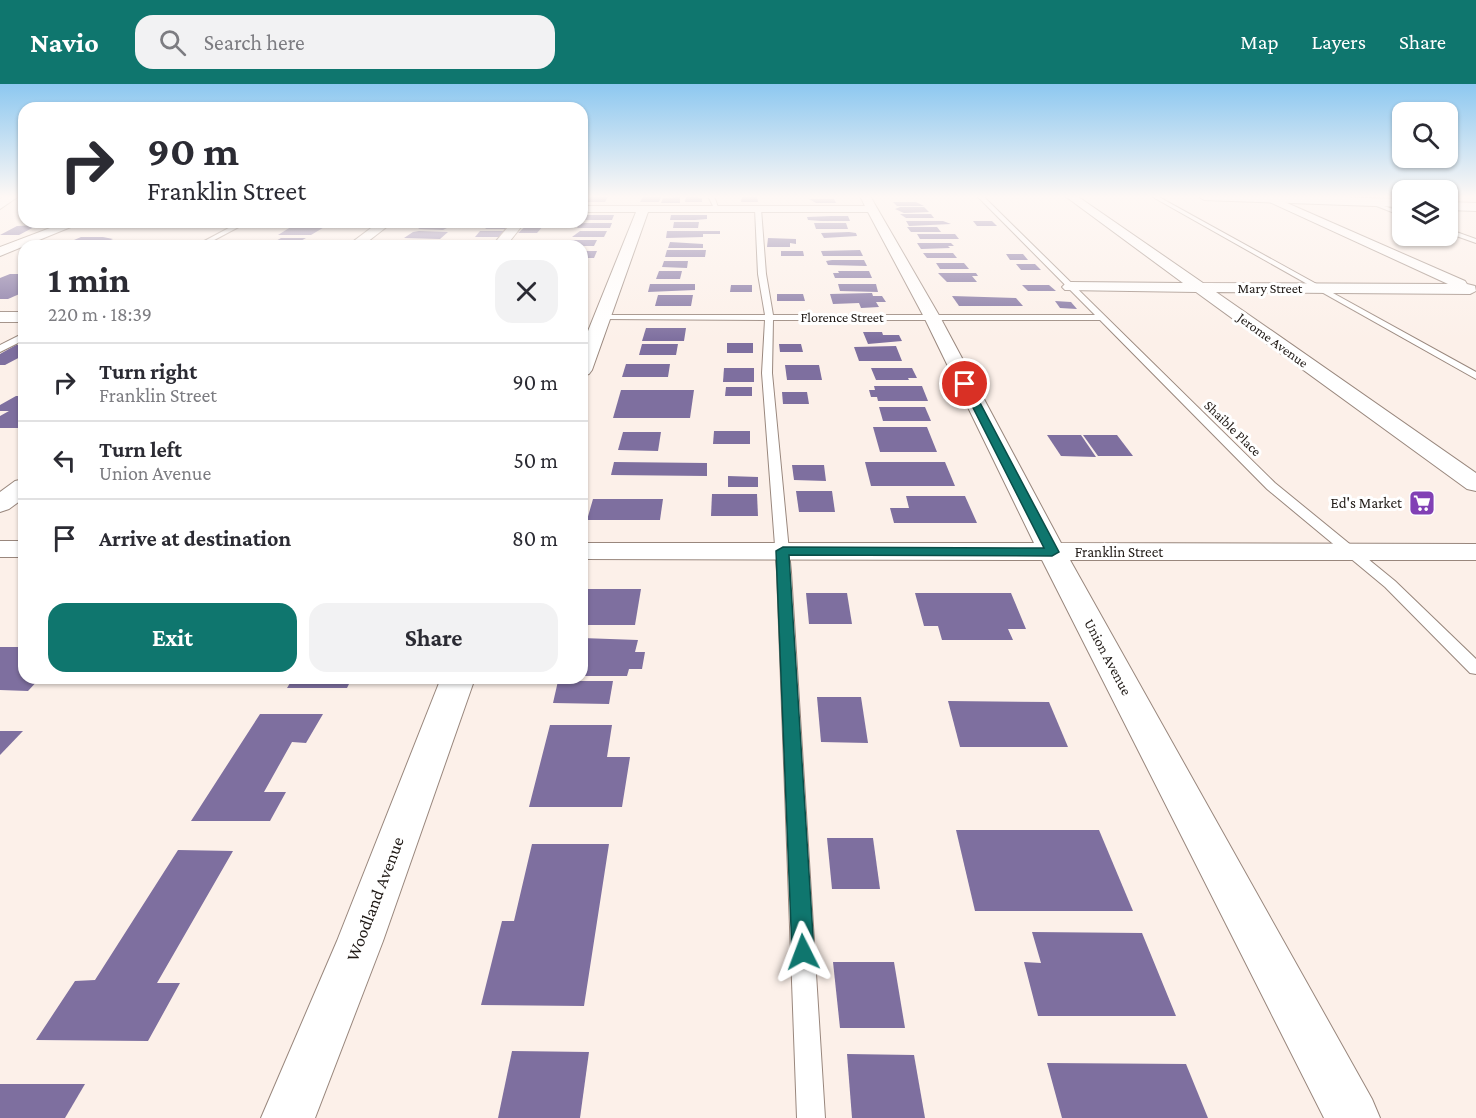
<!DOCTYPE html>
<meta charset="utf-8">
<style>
:root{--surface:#fff;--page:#f2f2f3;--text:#2b2b33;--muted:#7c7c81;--line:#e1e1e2;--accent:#0f766e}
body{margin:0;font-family:"Crimson Pro",serif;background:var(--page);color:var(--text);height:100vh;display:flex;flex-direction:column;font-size:22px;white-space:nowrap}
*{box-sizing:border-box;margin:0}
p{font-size:20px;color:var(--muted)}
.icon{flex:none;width:33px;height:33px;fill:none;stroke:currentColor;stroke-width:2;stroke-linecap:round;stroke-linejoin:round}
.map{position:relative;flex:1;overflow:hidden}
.drawer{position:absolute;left:18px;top:156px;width:570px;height:444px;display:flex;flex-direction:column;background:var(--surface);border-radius:18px;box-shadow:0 2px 4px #0004}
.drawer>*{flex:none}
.top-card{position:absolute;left:18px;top:18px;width:570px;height:126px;border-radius:18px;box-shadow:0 2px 4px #0004;background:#fff;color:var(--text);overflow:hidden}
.controls{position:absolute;left:1392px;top:18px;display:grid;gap:12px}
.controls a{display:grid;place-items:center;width:66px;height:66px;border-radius:12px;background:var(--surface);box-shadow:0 2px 4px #0004;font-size:30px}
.pin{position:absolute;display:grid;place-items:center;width:51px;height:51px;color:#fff;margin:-26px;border:3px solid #fff;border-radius:50%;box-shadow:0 2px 6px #0007}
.me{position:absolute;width:66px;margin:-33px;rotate:357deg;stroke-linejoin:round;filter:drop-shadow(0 0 4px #0008)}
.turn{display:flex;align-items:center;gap:21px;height:126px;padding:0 30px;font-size:27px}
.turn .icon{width:78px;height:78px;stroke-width:2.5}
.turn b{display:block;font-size:42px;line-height:51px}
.round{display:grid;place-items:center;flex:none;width:63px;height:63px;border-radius:18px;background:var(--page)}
.head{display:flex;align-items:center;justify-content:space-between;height:102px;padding:0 30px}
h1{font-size:36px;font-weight:700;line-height:45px}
.primary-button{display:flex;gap:12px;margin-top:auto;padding:12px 30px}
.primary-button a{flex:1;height:69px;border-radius:18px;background:var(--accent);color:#fff;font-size:24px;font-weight:700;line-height:69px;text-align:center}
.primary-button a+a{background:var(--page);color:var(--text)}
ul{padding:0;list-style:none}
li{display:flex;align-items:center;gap:18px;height:78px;padding:0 30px;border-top:2px solid var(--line)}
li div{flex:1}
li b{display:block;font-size:22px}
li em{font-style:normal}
header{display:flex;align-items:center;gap:36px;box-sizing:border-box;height:84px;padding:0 30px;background:var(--accent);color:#fff}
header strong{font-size:28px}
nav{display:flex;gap:33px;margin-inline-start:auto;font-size:21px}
.search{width:420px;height:54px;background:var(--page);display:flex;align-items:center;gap:15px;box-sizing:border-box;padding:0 21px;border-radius:18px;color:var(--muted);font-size:22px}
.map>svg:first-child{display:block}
.building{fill:#7e6f9f}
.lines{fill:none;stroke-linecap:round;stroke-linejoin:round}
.service-casing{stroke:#99877d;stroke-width:2}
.minor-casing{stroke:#99877d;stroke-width:2}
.tertiary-casing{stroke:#99877d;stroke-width:2}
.service{fill:#fff;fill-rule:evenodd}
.minor{fill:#fff;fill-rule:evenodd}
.tertiary{fill:#fff;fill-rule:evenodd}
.route{fill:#0f766e;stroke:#0a4d48;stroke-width:1.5}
.labels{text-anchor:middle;stroke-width:6;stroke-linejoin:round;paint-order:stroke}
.far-street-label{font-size:14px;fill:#1f1915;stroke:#fff}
.poi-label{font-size:15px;fill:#1f1915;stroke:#fff;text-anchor:end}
.street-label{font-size:15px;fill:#1f1915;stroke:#fff}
.near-street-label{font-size:18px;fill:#1f1915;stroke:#fff}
</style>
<header>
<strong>Navio</strong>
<div class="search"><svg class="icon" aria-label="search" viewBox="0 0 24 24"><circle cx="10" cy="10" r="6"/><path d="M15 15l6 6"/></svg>Search here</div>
<nav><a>Map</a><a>Layers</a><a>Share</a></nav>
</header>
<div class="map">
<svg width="1476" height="1034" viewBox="0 0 1476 1034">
<rect width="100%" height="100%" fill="#fcf0e9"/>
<g class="building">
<polygon points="686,112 702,114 702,118 685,118"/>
<polygon points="742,112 757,112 758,118 741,118"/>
<polygon points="590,113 608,113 605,118 586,118"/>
<polygon points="643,113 661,113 659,118 640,118"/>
<polygon points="680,113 680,119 661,119 663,114"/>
<polygon points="809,115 834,115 836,119 816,119"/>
<polygon points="893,118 916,118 924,122 897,122"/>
<polygon points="900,123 924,123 929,128 904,129 895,125"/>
<polygon points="900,130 931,130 934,134 906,134"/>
<polygon points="582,131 614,131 612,136 582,136"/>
<polygon points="671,131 707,131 707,135 695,136 670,136"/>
<polygon points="831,132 848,132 850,137 821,137 808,136 807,133"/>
<polygon points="906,137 943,137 951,140 909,142"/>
<polygon points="973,137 992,137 997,142 977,142"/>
<polygon points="674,138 699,138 698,144 673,144"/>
<polygon points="585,139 612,139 610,144 577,144 579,140"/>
<polygon points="814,139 846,139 848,145 816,145"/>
<polygon points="426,140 455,140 443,146 418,145"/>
<polygon points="528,140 544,141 537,149 518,149"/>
<polygon points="38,141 19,151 0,151 17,142"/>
<polygon points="294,141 326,142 311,151 278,151"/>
<polygon points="490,141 509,141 505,145 485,145"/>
<polygon points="907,143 937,143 941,148 911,148"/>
<polygon points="480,147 504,147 500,153 475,153"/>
<polygon points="580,147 607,147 604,153 572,153"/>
<polygon points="667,147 720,147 720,150 703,150 703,153 666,154"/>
<polygon points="413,148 419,147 448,148 440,155 404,154"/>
<polygon points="849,148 856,149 857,152 824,154 821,149"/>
<polygon points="917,150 955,150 959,155 920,155"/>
<polygon points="81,153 103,153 113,155 104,159 67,159"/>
<polygon points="281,154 306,154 292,162 267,162"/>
<polygon points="768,154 796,155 796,160 790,159 790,163 767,163"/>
<polygon points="402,156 433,156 418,162 394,162"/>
<polygon points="570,156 597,156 594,162 566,162"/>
<polygon points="670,158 703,160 703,164 668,164"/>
<polygon points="917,159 951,159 954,162 948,162 950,164 921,165"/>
<polygon points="667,166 706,166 705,173 665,173"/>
<polygon points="860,166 863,172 823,172 821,167"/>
<polygon points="582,167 597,167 594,174 582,174"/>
<polygon points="781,167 803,167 804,172 781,172"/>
<polygon points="923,169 953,169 957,174 927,174"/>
<polygon points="1006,170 1023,170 1028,176 1010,176"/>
<polygon points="832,176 864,176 867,182 828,181 826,177"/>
<polygon points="664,177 688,177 687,184 662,183"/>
<polygon points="936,179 964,179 969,185 940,185"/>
<polygon points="1016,180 1035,180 1041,186 1021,186"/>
<polygon points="659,187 682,187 680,195 656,195"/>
<polygon points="838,187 869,187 872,194 835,194 833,189 839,189"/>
<polygon points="938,189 976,189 978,192 972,192 977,198 947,198"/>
<polygon points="10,190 24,190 24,208 8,215 0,215 0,194"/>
<polygon points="650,200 695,200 695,206 648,208"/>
<polygon points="838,200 876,200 878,208 840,207"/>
<polygon points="731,201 752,201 752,208 730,208"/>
<polygon points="1022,201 1049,201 1056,207 1028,207"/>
<polygon points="872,209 873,212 882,212 886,218 876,218 879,223 861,224 859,219 833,220 830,210"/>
<polygon points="777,210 803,210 805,217 777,217"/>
<polygon points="658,211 693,211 691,222 655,222"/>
<polygon points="952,212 1016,214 1023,222 959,222"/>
<polygon points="1055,217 1071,218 1077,225 1060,224"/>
<polygon points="646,244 686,244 684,257 642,257"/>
<polygon points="863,248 882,248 883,251 899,251 902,257 868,260"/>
<rect x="727" y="259" width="26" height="10"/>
<polygon points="642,260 678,260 676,271 639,271"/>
<polygon points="779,260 801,260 803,268 780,268"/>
<polygon points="16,261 24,261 24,267 19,269 24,271 5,281 0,281 0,270"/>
<polygon points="896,262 902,277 859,277 854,263"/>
<polygon points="626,280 670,280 668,293 622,293"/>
<polygon points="785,281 819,281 822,296 787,296"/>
<polygon points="724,284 754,284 754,298 723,298"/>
<polygon points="871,284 912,284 917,294 908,294 909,296 876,296"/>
<polygon points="874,302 922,302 928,317 878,317 877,313 871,313 869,306 875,306"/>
<polygon points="726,303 752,303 752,312 725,312"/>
<polygon points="621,306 694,306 690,334 613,334"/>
<polygon points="782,308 807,308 809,320 783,320"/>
<polygon points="16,312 24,312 24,344 0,344 0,332 9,327 0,327 0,321"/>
<polygon points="879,323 925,323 931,337 883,337"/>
<polygon points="873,343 927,343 937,368 880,368"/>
<polygon points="714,347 750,347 750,360 713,360"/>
<polygon points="623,348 661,348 658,367 618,366"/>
<polygon points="1047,351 1081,351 1096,373 1061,372"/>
<polygon points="1083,351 1117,351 1133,372 1098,372"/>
<polygon points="614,378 707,379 707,392 611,391"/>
<polygon points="865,378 945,378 955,402 871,402"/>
<polygon points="792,381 824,381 826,397 794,396"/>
<polygon points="728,392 758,393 758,403 728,403"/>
<polygon points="796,407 832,407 835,428 799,428"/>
<polygon points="712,410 757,410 758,432 711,432"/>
<polygon points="906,412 965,412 977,439 894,439 890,424 909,424"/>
<polygon points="593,415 663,415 660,436 587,436"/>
<polygon points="582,505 641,505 635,541 582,541"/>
<polygon points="806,509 847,509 852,540 809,540"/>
<polygon points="915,509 1011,509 1026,545 1008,545 1013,556 942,556 938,542 924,542"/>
<polygon points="582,554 638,556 635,568 645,568 642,585 629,585 627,592 582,592"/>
<polygon points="0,563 24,563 24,594 40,594 28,607 0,606"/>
<polygon points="293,594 352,594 347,604 287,604"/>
<polygon points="558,597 613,597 609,620 553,619"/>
<polygon points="817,613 861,613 868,659 821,658"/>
<polygon points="948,617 1049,618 1068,663 960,663"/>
<polygon points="260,630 323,630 306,659 292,658 264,708 286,708 270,737 191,737"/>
<polygon points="550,641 612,641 607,673 630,673 622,723 529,723"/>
<polygon points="0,647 23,647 0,671"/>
<polygon points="956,746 1099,746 1133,827 975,827"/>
<polygon points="827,754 873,754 880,805 832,805"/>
<polygon points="532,760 609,760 584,922 481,921 502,837 514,837"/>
<polygon points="178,766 233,767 157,899 180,899 148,957 36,956 75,897 95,896"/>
<polygon points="1032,848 1142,849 1176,932 1038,932 1024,878 1041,879"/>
<polygon points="833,878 894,878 905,944 840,944"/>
<polygon points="512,967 589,968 580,1034 498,1034"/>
<polygon points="847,970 914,971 925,1034 852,1034"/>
<polygon points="1047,979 1186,980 1208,1034 1062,1034"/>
<polygon points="0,1000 85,1000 65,1034 0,1034"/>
</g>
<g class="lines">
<defs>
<g id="service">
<polygon points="708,112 714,112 719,126 715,126"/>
<polygon points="977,112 983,112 1275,399 1395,497 1476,575 1476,590 1470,589 1385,503 1267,405 1100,236 773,236 772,289 791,488 825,1034 797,1034 777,488 762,289 765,236 602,235 598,233 602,231 765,231 758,190 755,125 758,123 761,125 766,190 773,231 1095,231"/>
<polygon points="1151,112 1157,112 1476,288 1476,295"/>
<polygon points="1369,117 1402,128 1402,132 1369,119"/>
<polygon points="240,138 248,138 203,162 195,162"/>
<polygon points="1448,145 1476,155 1476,159 1448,149"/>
<polygon points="24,249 24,256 0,268 0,261"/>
</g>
<g id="minor">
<polygon points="860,112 870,112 940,233 1061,459 1476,460 1476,476 1070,476 1372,1015 1380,1034 1324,1034 1042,476 582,475 582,459 1034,459 924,233 868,128 648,128 592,286 589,290 582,292 582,262 636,128 582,128 582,122 865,122"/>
<polygon points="1065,112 1077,112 1203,199 1448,200 1261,114 1263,112 1271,112 1465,197 1467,200 1475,202 1476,207 1470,210 1216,208 1476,389 1476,407 1467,405 1196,208 1065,206 1062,203 1065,200 1070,198 1183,199"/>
<polygon points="66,138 83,138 0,172 0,163"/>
<polygon points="379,138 393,138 362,162 347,162"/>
<polygon points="512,138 525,138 506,162 492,162"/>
<rect x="0" y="228" width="24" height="10"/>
<polygon points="24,395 24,414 9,425 0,428 0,408 15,397"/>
<rect x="0" y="457" width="24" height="16"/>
<polygon points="441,594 475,594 383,857 315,1034 261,1034 337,857"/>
</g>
<g id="tertiary">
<polygon points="5,112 19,112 0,125 0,115"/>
<polygon points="1198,112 1298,112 1402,115 1402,123 1204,116"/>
<polygon points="1448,118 1476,119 1476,127 1448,126"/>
</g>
</defs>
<use href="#service" class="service-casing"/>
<use href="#minor" class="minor-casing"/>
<use href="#tertiary" class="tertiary-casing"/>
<use href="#service" class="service"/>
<use href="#minor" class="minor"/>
<use href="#tertiary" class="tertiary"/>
</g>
<linearGradient id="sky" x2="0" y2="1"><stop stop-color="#8dc8f0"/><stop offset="0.44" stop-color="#fef8f5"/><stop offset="1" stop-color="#fef8f5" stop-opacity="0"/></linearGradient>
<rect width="1476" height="256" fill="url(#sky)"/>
<polygon class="route" points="962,298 970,300 1059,468 1052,472 789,471 814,868 810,875 803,877 795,875 792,868 776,467 783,463 1044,464 961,300"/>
<defs>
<symbol id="supermarket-square" viewBox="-11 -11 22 22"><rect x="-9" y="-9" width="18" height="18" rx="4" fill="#8141b5" stroke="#fff"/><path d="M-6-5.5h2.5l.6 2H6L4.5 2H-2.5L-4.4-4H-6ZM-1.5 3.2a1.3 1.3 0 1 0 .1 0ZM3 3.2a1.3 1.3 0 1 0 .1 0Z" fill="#fff"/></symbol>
</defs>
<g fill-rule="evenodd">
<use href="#supermarket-square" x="1407" y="404" width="30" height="30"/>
</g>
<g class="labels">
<g class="far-street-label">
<text x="1270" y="209">Mary Street</text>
<text x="842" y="238">Florence Street</text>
<text transform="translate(1273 256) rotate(36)" y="5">Jerome Avenue</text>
<text transform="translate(1233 344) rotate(44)" y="5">Shaible Place</text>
</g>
<g class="poi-label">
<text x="1402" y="424">Ed's Market</text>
</g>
<g class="street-label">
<text x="1119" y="473">Franklin Street</text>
<text transform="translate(1108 573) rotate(62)" y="5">Union Avenue</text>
</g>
<g class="near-street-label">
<text transform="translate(375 815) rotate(-69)" y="6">Woodland Avenue</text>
</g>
</g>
</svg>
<div class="controls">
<a><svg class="icon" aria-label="search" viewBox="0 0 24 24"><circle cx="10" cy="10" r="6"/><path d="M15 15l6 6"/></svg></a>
<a><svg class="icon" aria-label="layers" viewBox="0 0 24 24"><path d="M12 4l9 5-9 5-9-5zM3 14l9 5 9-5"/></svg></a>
</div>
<div class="pin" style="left:965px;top:300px;background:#d93025"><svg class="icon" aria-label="arrive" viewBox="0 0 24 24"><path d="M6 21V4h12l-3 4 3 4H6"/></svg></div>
<svg class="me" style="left:803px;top:868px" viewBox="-20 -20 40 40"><path d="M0-17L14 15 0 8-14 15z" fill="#0f766e" stroke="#fff" stroke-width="4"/></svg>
<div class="top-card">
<div class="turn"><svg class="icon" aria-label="right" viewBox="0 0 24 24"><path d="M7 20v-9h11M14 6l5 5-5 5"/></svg><div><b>90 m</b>Franklin Street</div></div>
</div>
<section class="drawer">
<div class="head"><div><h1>1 min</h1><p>220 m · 18:39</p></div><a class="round"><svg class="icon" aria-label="close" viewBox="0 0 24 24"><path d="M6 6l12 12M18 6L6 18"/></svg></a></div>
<ul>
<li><svg class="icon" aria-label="right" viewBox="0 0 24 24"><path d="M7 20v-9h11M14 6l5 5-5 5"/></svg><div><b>Turn right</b><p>Franklin Street</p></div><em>90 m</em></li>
<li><svg class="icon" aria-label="left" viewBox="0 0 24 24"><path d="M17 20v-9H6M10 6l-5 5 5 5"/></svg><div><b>Turn left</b><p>Union Avenue</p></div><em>50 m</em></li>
<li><svg class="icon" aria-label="arrive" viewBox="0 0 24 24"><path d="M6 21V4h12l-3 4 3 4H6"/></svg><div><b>Arrive at destination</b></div><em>80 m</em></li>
</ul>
<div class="primary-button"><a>Exit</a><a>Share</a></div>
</section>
</div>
